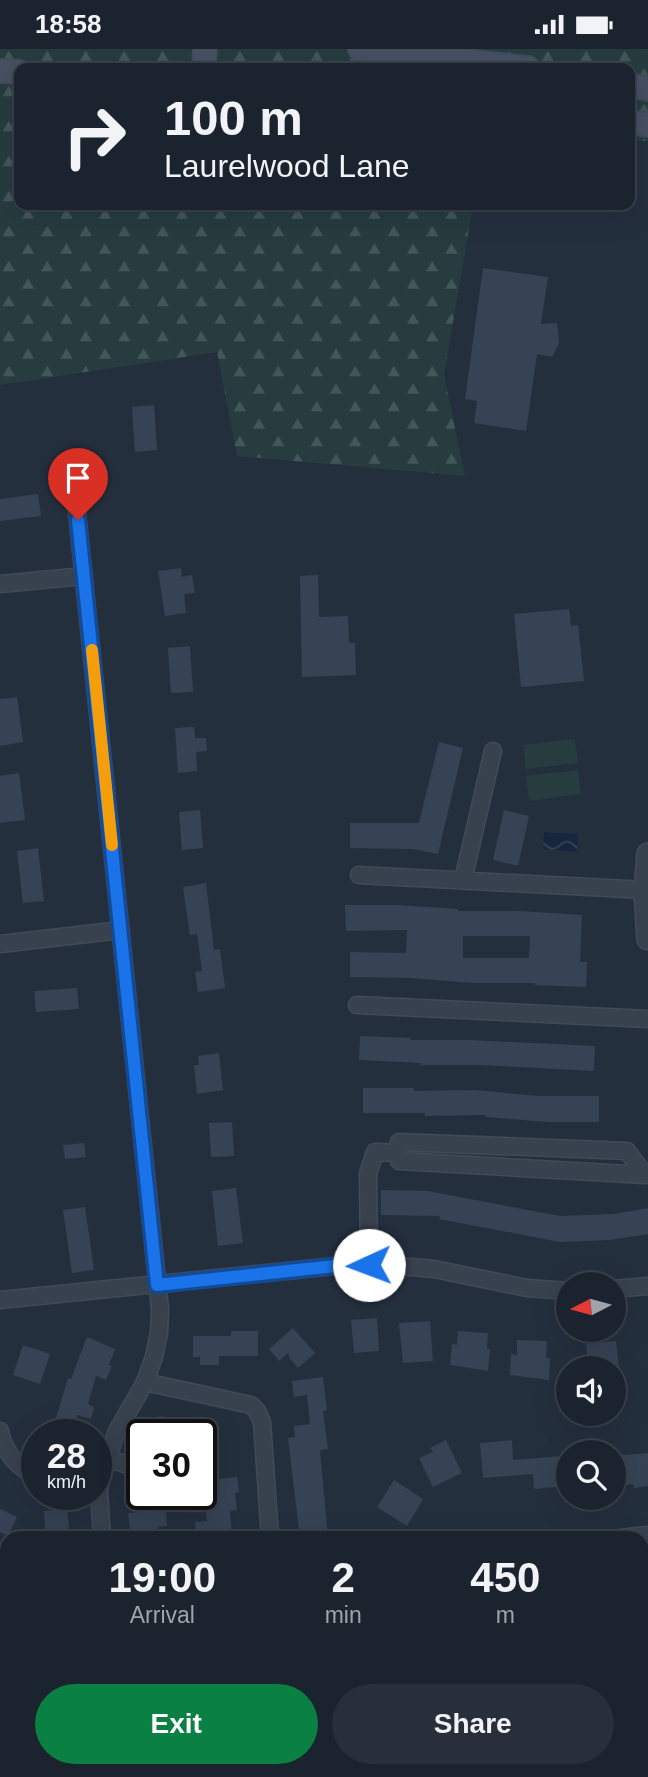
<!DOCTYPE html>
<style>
:root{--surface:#1b232e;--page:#282f3a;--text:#f1f3f6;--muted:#a0a4aa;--line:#39404a;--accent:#0b8043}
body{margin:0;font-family:Arial,sans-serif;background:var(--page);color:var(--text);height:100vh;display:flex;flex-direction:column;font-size:26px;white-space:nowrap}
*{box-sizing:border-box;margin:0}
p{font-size:23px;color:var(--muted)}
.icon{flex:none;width:38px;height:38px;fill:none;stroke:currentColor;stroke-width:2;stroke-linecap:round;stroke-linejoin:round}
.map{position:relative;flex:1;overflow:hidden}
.details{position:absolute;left:0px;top:1482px;width:649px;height:247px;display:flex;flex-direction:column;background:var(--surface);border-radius:21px 21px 0 0;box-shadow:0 7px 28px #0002,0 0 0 2px var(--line)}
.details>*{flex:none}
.guide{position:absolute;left:14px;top:14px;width:621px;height:147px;border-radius:14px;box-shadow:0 7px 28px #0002,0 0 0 2px var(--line);background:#1b232e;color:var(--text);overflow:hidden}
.needle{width:46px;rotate:264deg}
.fabs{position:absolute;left:556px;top:1223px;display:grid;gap:14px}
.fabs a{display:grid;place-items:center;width:70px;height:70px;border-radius:50%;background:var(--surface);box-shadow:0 7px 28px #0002,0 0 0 2px var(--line);font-size:35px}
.speed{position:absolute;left:21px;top:1370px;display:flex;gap:14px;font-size:35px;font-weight:700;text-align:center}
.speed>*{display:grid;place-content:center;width:91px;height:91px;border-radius:50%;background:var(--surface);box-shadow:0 7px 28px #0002,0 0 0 2px var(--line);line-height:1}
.speed small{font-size:18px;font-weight:400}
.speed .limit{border:4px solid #111;border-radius:10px;background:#fff;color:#111}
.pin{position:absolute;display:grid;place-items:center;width:60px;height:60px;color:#fff;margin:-72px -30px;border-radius:50% 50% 50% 0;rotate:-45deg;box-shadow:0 0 7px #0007}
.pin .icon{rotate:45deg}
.me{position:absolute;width:77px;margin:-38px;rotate:268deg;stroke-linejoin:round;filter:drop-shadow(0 0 5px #0008)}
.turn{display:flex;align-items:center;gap:24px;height:147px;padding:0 35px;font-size:32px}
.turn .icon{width:91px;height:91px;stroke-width:2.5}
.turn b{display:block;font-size:49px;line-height:60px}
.eta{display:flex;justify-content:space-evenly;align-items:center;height:119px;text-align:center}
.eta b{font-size:42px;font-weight:700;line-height:49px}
.primary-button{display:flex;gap:14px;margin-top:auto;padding:14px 35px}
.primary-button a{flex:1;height:80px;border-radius:42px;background:var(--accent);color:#fff;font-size:28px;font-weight:700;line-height:80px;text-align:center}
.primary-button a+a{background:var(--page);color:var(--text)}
.status{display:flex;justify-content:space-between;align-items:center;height:49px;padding:0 35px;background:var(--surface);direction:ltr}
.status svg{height:19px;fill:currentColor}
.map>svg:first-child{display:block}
.forest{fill:url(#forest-firs)}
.pitch{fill:#263c3f}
.water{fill:url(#water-waves)}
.building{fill:#364354;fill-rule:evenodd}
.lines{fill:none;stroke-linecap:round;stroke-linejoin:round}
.minor-casing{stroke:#414a57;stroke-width:19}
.tertiary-casing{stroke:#414a57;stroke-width:24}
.secondary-casing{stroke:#414a57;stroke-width:26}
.minor{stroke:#38414e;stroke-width:16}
.tertiary{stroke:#38414e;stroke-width:21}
.secondary{stroke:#465061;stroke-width:23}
.route-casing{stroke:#114b97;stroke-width:18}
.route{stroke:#1a73e8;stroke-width:12}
.slow{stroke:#f59e0b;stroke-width:12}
</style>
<div class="status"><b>18:58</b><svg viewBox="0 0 49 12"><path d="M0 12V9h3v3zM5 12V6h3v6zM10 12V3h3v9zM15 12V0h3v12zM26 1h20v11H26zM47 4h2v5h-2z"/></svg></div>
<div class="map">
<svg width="648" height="1728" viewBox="0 0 648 1728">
<defs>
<pattern id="forest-firs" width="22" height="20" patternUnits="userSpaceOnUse" patternTransform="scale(1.75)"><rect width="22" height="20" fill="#263c3f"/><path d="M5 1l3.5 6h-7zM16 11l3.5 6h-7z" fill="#435659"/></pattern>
<pattern id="water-waves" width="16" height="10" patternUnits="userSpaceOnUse" patternTransform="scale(1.75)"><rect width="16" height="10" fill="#17263c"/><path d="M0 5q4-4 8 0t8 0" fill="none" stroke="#364457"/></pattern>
</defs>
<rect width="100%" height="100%" fill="#242f3e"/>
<g class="forest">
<polygon points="0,0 648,0 648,92 630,91 630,19 19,19 19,156 473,156 444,326 465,427 237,407 217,303 0,336"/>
<polygon points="648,1605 648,1728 370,1728 369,1722 642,1722 642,1606"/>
</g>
<g class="pitch">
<polygon points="575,690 578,714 526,720 523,696"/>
<polygon points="578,721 581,745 529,752 526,727"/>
</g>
<polygon class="water" points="544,783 578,785 577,803 543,800"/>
<g class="building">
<polygon points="483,219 548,228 541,275 557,274 559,294 552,308 537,305 526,382 474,374 477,352 465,350"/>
<polygon points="154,356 157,401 135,403 132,358"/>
<polygon points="38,445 41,467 0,472 0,450"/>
<polygon points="181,519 182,528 192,526 195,544 184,545 186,564 165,567 158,522"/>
<polygon points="318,526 319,568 348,567 349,594 355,594 356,626 302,628 300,527"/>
<polygon points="569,560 571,577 578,576 584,632 521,638 514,565"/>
<polygon points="190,597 193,643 171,644 168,599"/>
<polygon points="17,648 23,693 0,697 0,650"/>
<polygon points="194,678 195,689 206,689 207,702 196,703 197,722 178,724 175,679"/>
<polygon points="439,693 463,699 438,805 413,800 350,799 350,774 419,774"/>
<polygon points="19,724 25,771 0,774 0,727"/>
<polygon points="200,761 203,799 182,801 179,763"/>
<polygon points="504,761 529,767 518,817 493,811"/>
<polygon points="38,799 44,852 23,854 17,802"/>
<polygon points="206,834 214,901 220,900 225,939 198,943 195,923 202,922 197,885 190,886 183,838"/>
<path d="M 345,856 L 397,856 L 458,860 L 458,862 L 519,862 L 582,866 L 580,913 L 587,913 L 586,938 L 535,936 L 535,934 L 473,934 L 411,929 L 350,928 L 350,903 L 406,904 L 407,881 L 346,882 ZM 463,887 L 530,887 L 529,909 L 463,909 Z"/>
<polygon points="77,939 79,960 36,963 34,942"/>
<polygon points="360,987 411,989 410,991 471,991 595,997 594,1022 482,1016 421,1016 421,1014 359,1011"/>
<polygon points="219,1004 223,1041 197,1045 194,1016 199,1016 198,1007"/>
<polygon points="363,1039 414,1039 414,1042 475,1041 538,1047 599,1047 599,1073 548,1073 485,1068 486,1066 425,1067 425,1064 363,1064"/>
<polygon points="232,1073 234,1107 211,1108 209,1074"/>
<polygon points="84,1094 86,1108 65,1110 63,1096"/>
<polygon points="236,1139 243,1194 218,1197 212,1142"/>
<polygon points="381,1141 428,1142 560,1167 614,1165 648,1159 648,1185 609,1191 560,1193 439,1170 440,1167 381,1166"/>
<polygon points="85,1158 94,1221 72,1224 63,1161"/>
<polygon points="377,1269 379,1302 354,1304 351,1271"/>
<polygon points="430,1272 433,1312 403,1314 399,1274"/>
<polygon points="293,1279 315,1304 298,1319 289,1308 288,1304 279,1312 269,1300"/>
<polygon points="231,1282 258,1282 258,1307 219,1307 219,1316 200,1316 200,1308 193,1308 193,1287 231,1287"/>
<polygon points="458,1282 488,1284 487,1300 490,1300 488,1322 450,1316 452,1295 457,1296"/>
<polygon points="87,1288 115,1300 109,1316 112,1317 106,1331 96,1327 88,1355 94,1358 91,1370 77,1366 75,1386 51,1386 68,1329 71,1330"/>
<polygon points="517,1291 547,1292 546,1309 550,1309 549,1331 510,1326 511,1305 517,1306"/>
<polygon points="616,1292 619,1320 588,1320 586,1295"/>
<polygon points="23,1296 50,1305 40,1335 13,1326"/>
<polygon points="323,1328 327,1361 323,1362 328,1400 320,1401 328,1489 300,1489 288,1389 295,1388 294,1377 310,1375 307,1346 294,1348 292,1332"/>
<polygon points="158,1367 194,1371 192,1386 155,1386"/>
<polygon points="446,1391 462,1424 433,1438 419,1409 433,1403 430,1399"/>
<polygon points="512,1391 513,1411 562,1407 564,1437 534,1440 533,1425 483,1429 480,1394"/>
<polygon points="648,1404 648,1437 634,1439 633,1435 614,1437 614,1407"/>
<polygon points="237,1428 239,1443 235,1444 237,1461 230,1462 232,1489 204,1489 203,1486 196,1486 195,1473 207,1472 203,1432"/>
<polygon points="394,1431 423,1450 407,1477 377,1458"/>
<polygon points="165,1449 167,1477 158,1478 159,1489 131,1489 128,1464 134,1464 133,1452"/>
<polygon points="0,1460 17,1468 8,1487 0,1483"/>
<polygon points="67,1460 70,1489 46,1489 44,1462"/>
</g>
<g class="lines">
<defs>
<g id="minor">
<polyline points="72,416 160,1260 159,1284 154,1308 145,1333 116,1384 100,1435 99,1443 102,1489"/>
<polyline points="0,535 84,527"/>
<polyline points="359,826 645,841"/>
<polyline points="463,831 493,702"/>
<polyline points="0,895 121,881"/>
<polyline points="357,956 648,970"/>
<polyline points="645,1126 627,1102 399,1093 399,1112 645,1126 648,1125"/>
<polyline points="369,1216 368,1125 375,1103 399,1104"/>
<polyline points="614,1240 648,1237"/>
<polyline points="0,1251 335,1217 377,1215 434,1220 527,1239 569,1242"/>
<polyline points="145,1333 251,1356 257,1362 262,1373 270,1489"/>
<path d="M 0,1382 C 4,1404 17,1418 37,1428"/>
<polyline points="107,1409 142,1421"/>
<polyline points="620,1489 648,1486"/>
<polyline points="128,1722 129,1728"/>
<polyline points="291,1722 293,1728"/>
</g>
<polyline id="tertiary" points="648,805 645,841 648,890"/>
<g id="secondary">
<polyline points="360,0 528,19"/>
<polyline points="204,19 205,0"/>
<polyline points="0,22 19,23"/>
<polyline points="630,36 648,40"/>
<polyline points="630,73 648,76"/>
</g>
</defs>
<use href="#minor" class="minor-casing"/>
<use href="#tertiary" class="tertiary-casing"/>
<use href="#secondary" class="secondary-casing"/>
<use href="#minor" class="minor"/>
<use href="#tertiary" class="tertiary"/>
<use href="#secondary" class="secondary"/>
</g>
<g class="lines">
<defs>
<polyline id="route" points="78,471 157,1236 335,1217 369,1216"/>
</defs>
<use href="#route" class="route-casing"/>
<use href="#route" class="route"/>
<polyline class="slow" points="92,601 112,796"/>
</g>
</svg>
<div class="fabs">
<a><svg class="needle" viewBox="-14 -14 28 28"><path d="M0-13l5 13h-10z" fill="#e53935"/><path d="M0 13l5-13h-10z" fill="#a0a4aa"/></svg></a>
<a><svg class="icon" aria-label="sound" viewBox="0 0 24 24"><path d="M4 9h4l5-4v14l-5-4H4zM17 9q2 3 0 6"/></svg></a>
<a><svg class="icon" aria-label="search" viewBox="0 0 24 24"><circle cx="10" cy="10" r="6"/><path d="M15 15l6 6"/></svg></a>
</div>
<div class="speed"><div>28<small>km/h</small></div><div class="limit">30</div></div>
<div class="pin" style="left:78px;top:471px;background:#d93025"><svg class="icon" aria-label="arrive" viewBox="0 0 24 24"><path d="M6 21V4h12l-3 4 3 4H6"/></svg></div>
<svg class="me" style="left:369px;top:1216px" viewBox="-20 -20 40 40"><circle r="19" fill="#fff"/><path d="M0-13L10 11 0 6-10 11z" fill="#1a73e8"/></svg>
<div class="guide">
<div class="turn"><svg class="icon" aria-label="right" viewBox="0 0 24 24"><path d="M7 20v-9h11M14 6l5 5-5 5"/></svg><div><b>100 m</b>Laurelwood Lane</div></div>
</div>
<section class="details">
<div class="eta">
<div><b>19:00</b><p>Arrival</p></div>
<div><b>2</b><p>min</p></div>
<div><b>450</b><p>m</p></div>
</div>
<div class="primary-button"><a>Exit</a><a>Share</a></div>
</section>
</div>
